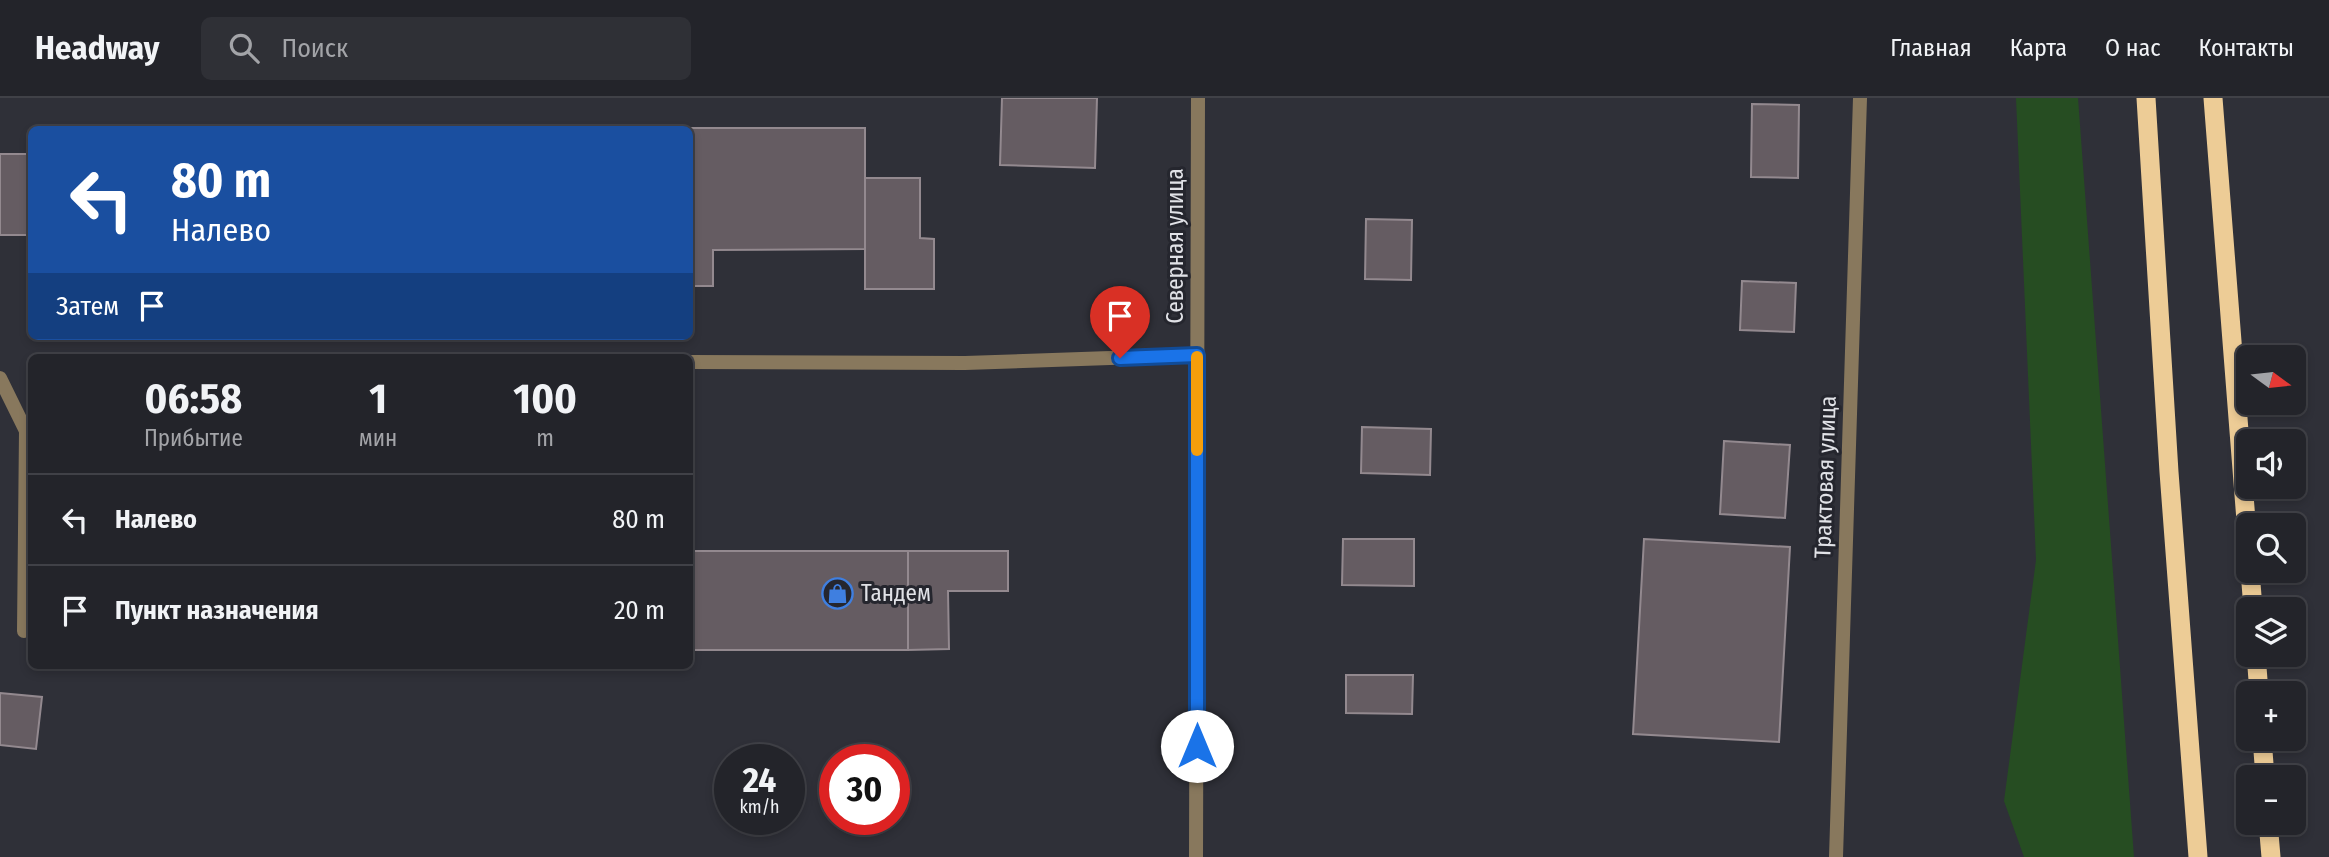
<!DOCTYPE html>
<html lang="ru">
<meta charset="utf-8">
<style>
:root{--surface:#23242a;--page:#2f3036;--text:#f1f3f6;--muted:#a3a4a8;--line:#404147}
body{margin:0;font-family:"Fira Sans Condensed",sans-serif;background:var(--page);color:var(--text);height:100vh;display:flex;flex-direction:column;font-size:26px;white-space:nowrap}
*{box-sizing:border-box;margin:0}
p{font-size:23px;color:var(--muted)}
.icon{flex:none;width:38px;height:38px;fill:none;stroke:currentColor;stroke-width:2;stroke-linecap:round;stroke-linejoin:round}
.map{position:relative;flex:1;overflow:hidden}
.drawer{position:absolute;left:28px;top:256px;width:665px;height:315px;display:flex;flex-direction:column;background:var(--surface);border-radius:10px;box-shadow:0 4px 10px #0003,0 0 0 2px var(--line)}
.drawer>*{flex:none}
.hud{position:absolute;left:28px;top:28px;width:665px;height:214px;border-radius:10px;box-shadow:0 4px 10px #0003,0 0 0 2px var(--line);background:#1a4fa0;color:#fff;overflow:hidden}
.needle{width:46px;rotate:105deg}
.controls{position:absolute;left:2236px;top:247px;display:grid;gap:14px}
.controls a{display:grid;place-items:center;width:70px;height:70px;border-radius:10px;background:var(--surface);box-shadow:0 4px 10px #0003,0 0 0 2px var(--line);font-size:35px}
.speed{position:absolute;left:714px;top:646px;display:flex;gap:14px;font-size:35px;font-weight:700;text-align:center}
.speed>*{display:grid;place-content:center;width:91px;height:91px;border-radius:50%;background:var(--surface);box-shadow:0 4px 10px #0003,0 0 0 2px var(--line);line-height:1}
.speed small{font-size:18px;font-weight:400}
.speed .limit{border:10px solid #d22;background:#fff;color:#111}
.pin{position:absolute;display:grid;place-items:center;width:60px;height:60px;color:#fff;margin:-72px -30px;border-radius:50% 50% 50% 0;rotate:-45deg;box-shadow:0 0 7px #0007}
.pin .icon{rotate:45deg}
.me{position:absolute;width:77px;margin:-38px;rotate:0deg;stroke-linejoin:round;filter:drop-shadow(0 0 5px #0008)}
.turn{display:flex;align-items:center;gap:24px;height:147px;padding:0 28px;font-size:32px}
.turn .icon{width:91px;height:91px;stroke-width:2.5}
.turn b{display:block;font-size:49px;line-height:60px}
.then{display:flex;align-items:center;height:66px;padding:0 28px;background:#0003;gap:14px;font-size:26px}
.eta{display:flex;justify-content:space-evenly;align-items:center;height:119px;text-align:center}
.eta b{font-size:42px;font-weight:700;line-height:49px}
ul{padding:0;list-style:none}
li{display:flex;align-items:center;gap:21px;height:91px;padding:0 28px;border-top:2px solid var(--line)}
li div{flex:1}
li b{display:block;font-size:26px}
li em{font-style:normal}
header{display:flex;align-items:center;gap:42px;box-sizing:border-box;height:98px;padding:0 35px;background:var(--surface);border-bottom:2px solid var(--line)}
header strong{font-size:33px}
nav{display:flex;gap:38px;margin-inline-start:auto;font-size:24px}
.search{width:490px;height:63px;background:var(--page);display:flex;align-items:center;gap:18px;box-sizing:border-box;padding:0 24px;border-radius:10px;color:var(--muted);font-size:26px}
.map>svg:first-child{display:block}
.green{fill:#264d22}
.building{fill:#655c62;stroke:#93898f;stroke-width:2}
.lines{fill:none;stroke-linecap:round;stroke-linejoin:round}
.service{stroke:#88785d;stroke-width:14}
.minor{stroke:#88785d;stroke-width:14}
.trunk{stroke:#edcc96;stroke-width:19}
.route-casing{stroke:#114b97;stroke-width:18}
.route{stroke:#1a73e8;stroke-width:12}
.slow{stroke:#f59e0b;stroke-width:12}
.labels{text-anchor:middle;stroke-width:6;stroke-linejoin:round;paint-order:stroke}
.street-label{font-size:23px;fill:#e1e2e7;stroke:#25262e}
.poi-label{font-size:23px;fill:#e1e2e7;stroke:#25262e;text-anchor:start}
</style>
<header>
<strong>Headway</strong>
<div class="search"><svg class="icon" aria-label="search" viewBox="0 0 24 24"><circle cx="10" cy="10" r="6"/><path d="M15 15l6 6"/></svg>Поиск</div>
<nav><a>Главная</a><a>Карта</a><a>О нас</a><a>Контакты</a></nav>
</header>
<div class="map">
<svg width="2329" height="759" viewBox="0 0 2329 759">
<rect width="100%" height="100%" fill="#2f3038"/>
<polygon class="green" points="2016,0 2078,0 2134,759 2024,759 2004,703 2036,462"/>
<g class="building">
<polygon points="1002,0 1097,0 1095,70 1000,67"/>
<polygon points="1752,6 1799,7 1798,80 1751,79"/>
<polygon points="650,30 865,30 865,151 713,152 713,188 690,188 690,32"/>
<rect x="0" y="56" width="32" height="81"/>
<polygon points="865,80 920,80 920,140 934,141 934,191 865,191"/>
<polygon points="1366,121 1412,122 1411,182 1365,181"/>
<polygon points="1742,183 1796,185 1794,234 1740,232"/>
<polygon points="1362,329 1431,331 1430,377 1361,375"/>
<polygon points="1724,343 1790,347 1785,420 1720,416"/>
<polygon points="1343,441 1414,441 1414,488 1342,487"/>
<polygon points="1644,441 1790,449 1779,644 1633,636"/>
<rect x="690" y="453" width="218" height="99"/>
<polygon points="908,453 1008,453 1008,493 948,493 949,551 908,552"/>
<polygon points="1346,577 1413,577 1412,616 1346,615"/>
<polygon points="0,595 42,599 36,651 0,647"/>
</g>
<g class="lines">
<polyline class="service" points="690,264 965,265 1197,257"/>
<g class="minor">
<polyline points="0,280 26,333 24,533"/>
<polyline points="1196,759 1198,0"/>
<polyline points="1836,759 1860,0"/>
</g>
<g class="trunk">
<polyline points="2146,0 2169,374 2198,759"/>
<polyline points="2213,0 2249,461"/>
<polyline points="2250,472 2253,511"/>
<polyline points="2256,556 2259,595"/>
<polyline points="2262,640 2265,679"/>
<polyline points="2268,724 2271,759"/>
</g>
</g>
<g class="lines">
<defs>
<polyline id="route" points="1120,260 1197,257 1197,648"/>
</defs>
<use href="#route" class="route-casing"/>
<use href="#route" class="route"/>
<polyline class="slow" points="1197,352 1197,259"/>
</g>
<defs>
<symbol id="shop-ring" viewBox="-11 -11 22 22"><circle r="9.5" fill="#25262e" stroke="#3f7fe0" stroke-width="1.5"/><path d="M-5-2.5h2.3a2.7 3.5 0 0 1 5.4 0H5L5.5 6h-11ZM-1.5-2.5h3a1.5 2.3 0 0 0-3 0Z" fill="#3f7fe0"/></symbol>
</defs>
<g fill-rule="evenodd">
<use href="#shop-ring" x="820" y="478" width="35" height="35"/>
</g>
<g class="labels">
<g class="street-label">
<text transform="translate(1175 148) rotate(-90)" y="8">Северная улица</text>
<text transform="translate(1825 379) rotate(-88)" y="8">Трактовая улица</text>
</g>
<g class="poi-label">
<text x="861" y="503">Тандем</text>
</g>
</g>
</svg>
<div class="controls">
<a><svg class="needle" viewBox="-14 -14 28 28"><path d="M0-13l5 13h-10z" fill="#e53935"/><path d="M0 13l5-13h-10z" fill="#a3a4a8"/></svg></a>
<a><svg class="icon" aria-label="sound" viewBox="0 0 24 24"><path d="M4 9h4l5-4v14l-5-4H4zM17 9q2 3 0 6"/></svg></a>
<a><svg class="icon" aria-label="search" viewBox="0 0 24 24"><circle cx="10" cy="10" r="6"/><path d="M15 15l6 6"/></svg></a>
<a><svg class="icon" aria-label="layers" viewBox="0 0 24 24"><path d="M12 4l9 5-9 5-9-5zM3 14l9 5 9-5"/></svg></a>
<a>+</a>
<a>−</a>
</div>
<div class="speed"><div>24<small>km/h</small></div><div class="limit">30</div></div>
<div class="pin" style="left:1120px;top:260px;background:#d93025"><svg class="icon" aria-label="arrive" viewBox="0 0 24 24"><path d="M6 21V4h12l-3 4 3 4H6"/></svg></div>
<svg class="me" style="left:1197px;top:648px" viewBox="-20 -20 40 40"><circle r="19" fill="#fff"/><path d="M0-13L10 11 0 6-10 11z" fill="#1a73e8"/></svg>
<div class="hud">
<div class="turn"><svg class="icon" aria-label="left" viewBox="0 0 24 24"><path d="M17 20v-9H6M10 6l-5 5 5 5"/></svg><div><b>80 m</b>Налево</div></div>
<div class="then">Затем<svg class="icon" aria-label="arrive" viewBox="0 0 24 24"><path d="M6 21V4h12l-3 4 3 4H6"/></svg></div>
</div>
<section class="drawer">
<div class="eta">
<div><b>06:58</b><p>Прибытие</p></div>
<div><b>1</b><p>мин</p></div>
<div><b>100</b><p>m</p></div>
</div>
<ul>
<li><svg class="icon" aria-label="left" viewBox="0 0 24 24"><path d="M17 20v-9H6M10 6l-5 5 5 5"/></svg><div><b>Налево</b></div><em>80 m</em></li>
<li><svg class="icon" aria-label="arrive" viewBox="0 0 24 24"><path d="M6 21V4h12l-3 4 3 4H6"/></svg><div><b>Пункт назначения</b></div><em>20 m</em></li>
</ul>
</section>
</div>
